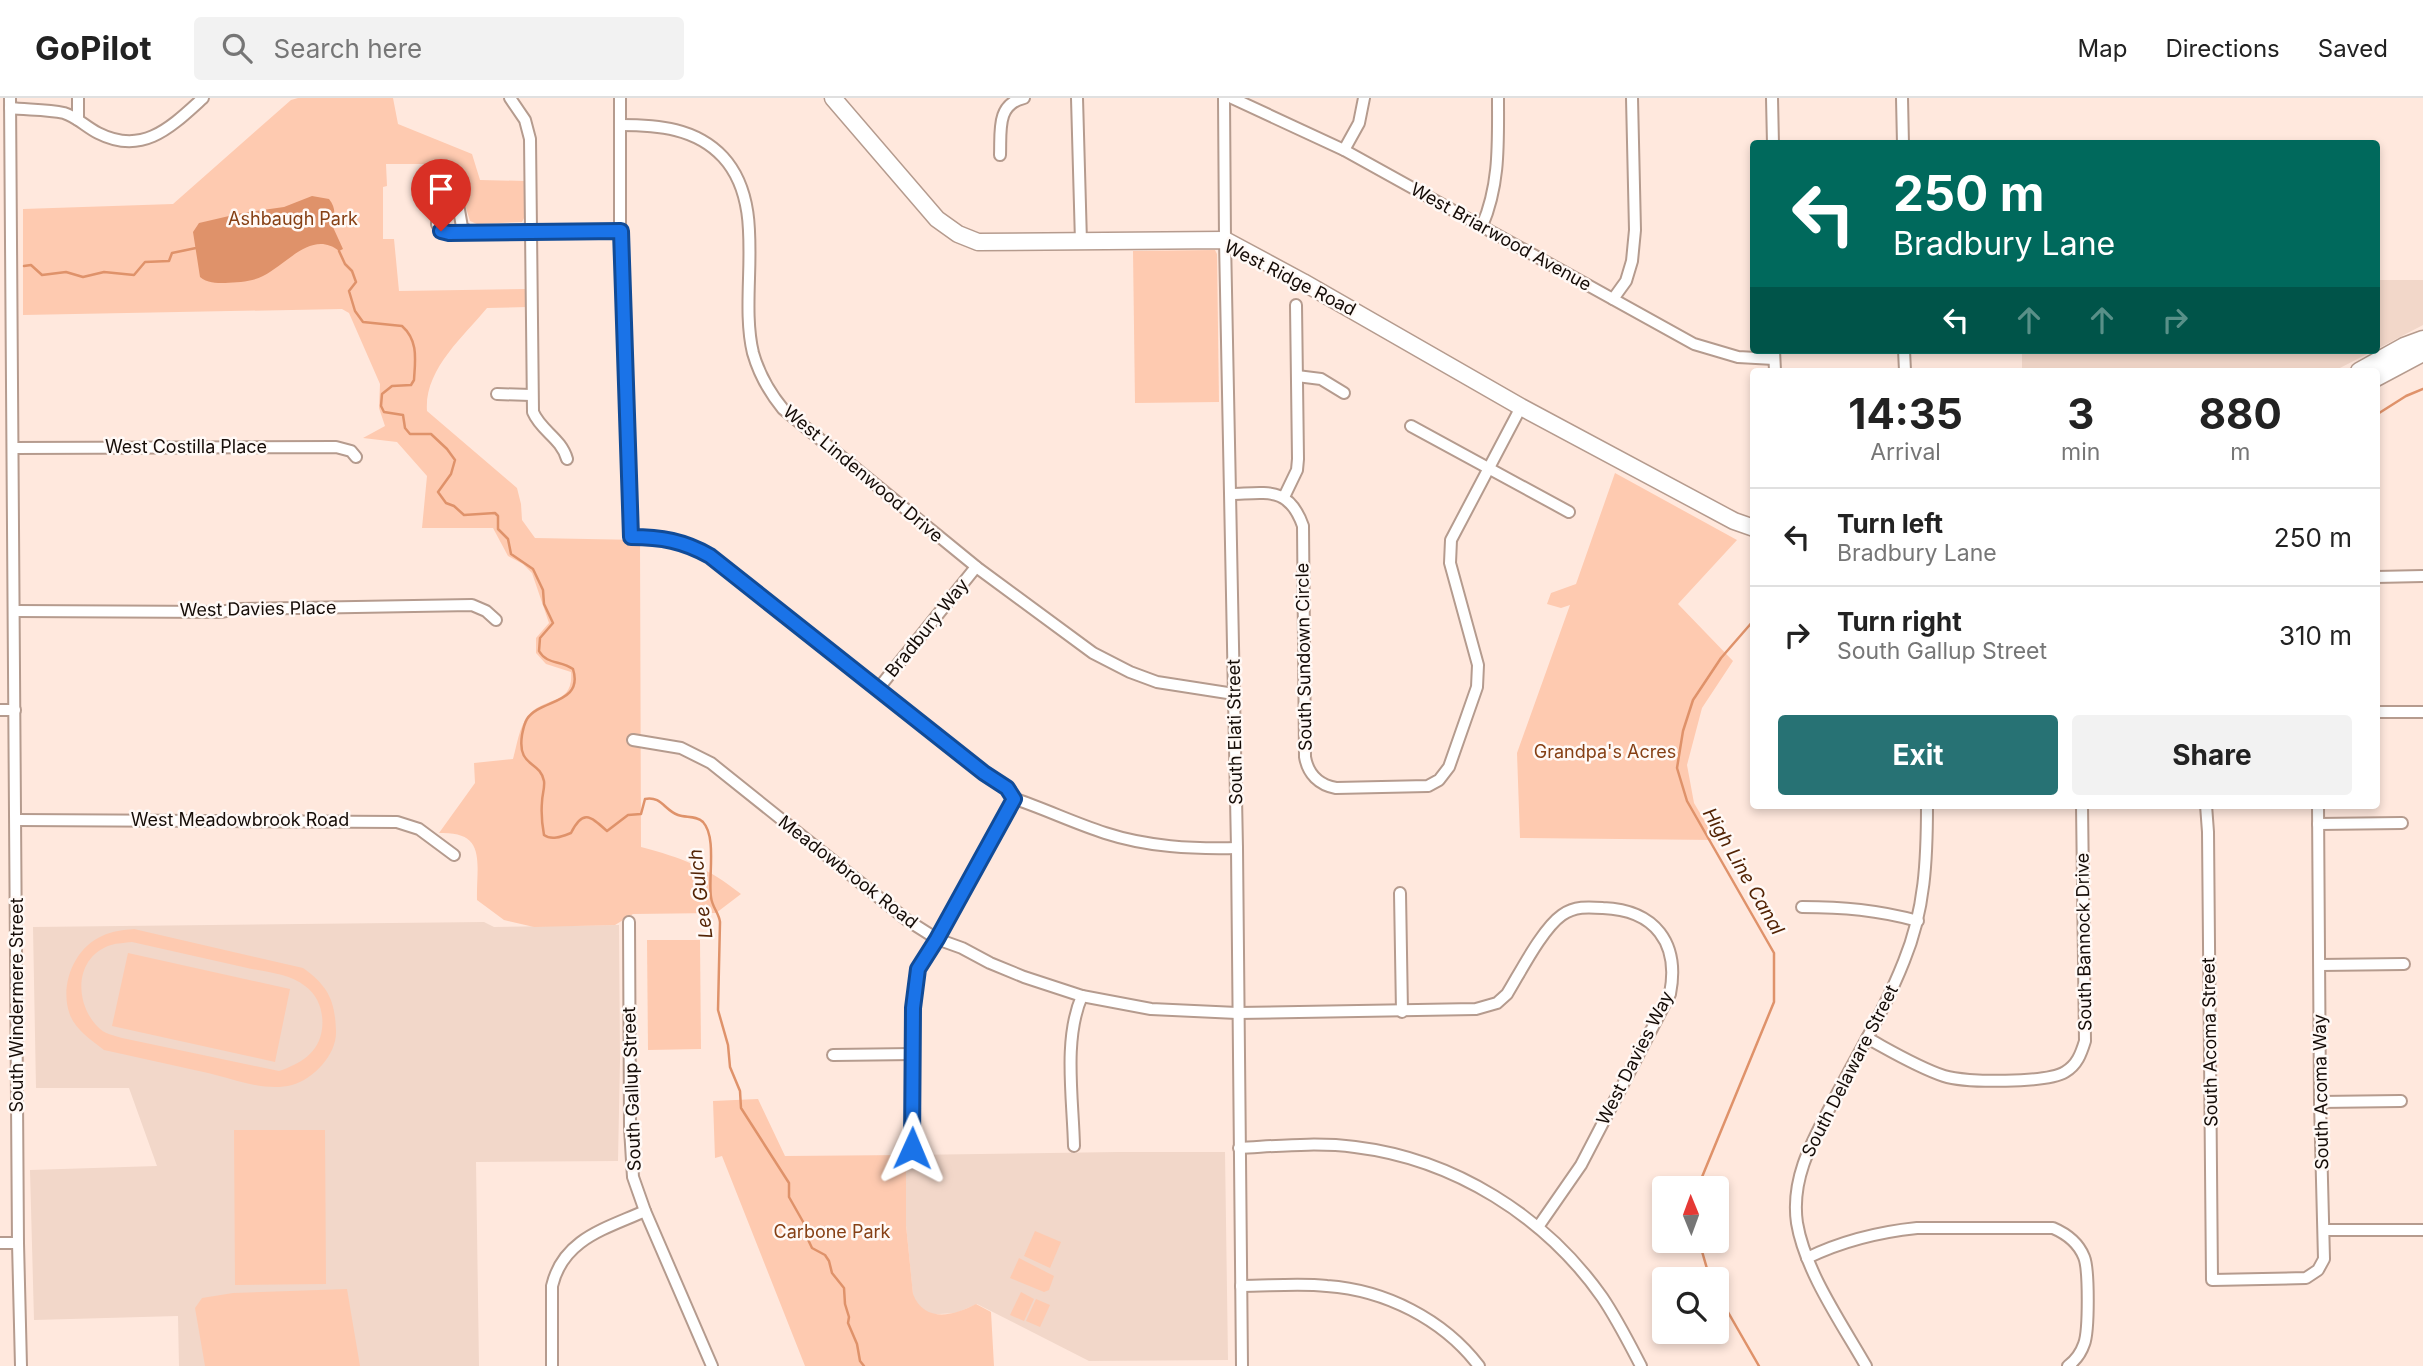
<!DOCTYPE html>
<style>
:root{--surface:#fff;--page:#f2f2f2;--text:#222;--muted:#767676;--line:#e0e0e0;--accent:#277274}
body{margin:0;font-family:Inter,sans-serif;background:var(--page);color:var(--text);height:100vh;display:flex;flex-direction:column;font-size:26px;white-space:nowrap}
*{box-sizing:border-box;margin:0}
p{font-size:23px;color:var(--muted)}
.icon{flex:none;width:38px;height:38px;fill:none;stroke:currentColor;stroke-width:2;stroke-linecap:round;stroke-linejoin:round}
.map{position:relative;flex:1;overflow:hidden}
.panel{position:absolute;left:1750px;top:270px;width:630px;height:441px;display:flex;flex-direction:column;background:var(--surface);border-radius:7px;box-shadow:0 4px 10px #0003}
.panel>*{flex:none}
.hud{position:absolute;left:1750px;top:42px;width:630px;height:214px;border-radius:7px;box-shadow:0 4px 10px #0003;background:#00695c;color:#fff;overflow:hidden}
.needle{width:46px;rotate:359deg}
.tools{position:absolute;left:1652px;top:1078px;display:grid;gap:14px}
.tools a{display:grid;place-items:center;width:77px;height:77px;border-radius:7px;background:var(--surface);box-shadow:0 4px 10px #0003;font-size:35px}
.pin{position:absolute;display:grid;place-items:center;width:60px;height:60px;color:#fff;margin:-72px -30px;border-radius:50% 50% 50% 0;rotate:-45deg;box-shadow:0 0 7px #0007}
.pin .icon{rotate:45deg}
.me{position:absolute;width:77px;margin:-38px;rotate:1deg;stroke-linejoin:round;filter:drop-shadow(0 0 5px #0008)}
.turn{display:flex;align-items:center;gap:24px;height:147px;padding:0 28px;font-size:32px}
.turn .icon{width:91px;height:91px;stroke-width:2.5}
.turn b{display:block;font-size:49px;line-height:60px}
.lanes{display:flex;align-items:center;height:66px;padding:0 28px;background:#0003;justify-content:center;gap:35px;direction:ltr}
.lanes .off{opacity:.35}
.eta{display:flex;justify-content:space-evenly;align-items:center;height:119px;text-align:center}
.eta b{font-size:42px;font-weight:700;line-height:49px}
.cta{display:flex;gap:14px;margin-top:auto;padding:14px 28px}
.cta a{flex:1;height:80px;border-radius:7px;background:var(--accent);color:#fff;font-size:28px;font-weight:700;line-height:80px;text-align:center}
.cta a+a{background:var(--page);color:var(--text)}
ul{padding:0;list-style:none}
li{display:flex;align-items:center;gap:21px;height:98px;padding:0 28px;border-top:2px solid var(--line)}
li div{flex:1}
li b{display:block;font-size:26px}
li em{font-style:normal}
header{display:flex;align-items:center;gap:42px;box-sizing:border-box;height:98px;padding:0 35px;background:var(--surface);border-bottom:2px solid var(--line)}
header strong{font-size:33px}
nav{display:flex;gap:38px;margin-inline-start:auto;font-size:24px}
.search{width:490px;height:63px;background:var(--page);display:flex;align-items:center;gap:18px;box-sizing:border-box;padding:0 24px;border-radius:7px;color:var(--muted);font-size:26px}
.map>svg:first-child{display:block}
.built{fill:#f2d7c9}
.green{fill:#fecab0;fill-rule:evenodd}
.water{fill:#df926a}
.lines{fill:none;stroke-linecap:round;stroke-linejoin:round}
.stream{stroke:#df926a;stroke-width:2.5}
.street-casing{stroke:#b59b8e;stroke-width:14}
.secondary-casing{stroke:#b59b8e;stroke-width:19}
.street{stroke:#fff;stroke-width:10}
.secondary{stroke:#fff;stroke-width:16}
.route-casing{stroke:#114b97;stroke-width:18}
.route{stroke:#1a73e8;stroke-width:12}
.labels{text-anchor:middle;stroke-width:5;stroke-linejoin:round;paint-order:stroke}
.park-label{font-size:18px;fill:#864015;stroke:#fff9f6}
.street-label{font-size:18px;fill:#150c07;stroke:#fff9f6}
.water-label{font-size:19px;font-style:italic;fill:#532304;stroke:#fff9f6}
</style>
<header>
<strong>GoPilot</strong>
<div class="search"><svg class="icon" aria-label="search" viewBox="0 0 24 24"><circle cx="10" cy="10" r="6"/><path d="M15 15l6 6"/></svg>Search here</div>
<nav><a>Map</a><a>Directions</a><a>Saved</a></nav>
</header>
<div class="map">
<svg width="2423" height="1268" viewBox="0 0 2423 1268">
<rect width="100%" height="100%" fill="#ffe8dd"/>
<g class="built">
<polygon points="2376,182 2423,182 2423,227 2377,251"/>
<polygon points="2022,252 2375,252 2334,273 2022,273"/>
<polygon points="484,824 494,829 619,827 620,961 618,1063 476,1064 479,1268 179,1268 178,1218 34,1222 30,1072 157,1068 129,990 36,990 33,829"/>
<polygon points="1118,1054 1225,1054 1228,1262 1089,1263 977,1206 956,1215 939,1216 930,1216 917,1207 913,1197 906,1127 906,1057"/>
</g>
<g class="green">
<path d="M 298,0 L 393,0 L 398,26 L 472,56 L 480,82 L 525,83 L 525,118 L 522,124 L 477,126 L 470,123 L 463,100 L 438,74 L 437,66 L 386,66 L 387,88 L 383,89 L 383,141 L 394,141 L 399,193 L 526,191 L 527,209 L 487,210 C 463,239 424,272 427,313 L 517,390 L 521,406 L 522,422 L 535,440 L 640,442 L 641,749 C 682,760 707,769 741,796 L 716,815 L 633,816 L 615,827 L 534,829 L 504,822 L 477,802 C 476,766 488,733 439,735 L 475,685 L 474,665 L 513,661 C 517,647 519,629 528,618 C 543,598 574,608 571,574 L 546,566 L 536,555 L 536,540 L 549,525 L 532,475 L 523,466 L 508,458 L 493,430 L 422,430 L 427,378 L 397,344 L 363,340 L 385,328 L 379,310 L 380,286 L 349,215 L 342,211 L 23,217 L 23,111 L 173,106 L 291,2 Z"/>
<polygon points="1215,152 1217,156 1219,304 1135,305 1133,153"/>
<polygon points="1615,375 1737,442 1678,506 1733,563 1702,610 1687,667 1694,705 1716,742 1520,740 1517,655 1570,507 1561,510 1547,506 1551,495 1576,486"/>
<path d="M 134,831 L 303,870 C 328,888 335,902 336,933 C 337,956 314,981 292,987 C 265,994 234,981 208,975 C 173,967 139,960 104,952 C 91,942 76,932 70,917 C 59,888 74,850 102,838 C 112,833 124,832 134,831 ZM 132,844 C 169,852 206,861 243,869 C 263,874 289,875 305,888 C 319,898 324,915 322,931 C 319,955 300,966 279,973 L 122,940 C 113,937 104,936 98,929 C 74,905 74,859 111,847 C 117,845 125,845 132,844 Z"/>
<polygon points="647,842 700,842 701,951 648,952"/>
<polygon points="128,855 290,891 275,964 112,928"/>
<path d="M 758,1001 L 785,1058 L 906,1057 L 906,1127 L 913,1196 C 924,1225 954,1218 976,1206 L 991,1214 L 994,1268 L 805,1268 L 722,1058 L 715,1060 L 713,1003 Z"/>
<polygon points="234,1032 325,1032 326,1186 235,1187"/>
<polygon points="1035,1133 1061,1144 1050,1170 1024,1158"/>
<polygon points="1019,1160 1054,1178 1049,1192 1044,1194 1010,1180"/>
<polygon points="347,1191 360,1268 205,1268 195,1210 202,1200 233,1195"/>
<polygon points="1021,1194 1034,1201 1024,1223 1010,1217"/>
<polygon points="1036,1201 1050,1207 1040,1229 1026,1223"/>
</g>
<path class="water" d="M 312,98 L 329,101 C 336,110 335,116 332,127 L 343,151 L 339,153 C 312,131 286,167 263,178 C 252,184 238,184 225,185 C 216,185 207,185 200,179 L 193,134 L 199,125 L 242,115 L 284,109 Z"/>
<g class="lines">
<g class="stream">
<path d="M 339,153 L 345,166 L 352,173 L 356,184 L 349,193 L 355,213 L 363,224 L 402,228 C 419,243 415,263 414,282 L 411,287 L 392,288 L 382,296 L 381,308 L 384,314 L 403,317 L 405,330 L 410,336 L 431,336 L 447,351 L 455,362 L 451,376 L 438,394 L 446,405 L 454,408 L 464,417 L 495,415 L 498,418 L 498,431 L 508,441 L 511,456 L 533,471 L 543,492 L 544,506 L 553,525 L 540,540 L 539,553 C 547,567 561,562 573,571 C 584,606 540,601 527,621 C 524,626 523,632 522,637 C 517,670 540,662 544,683 C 545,690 542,697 542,704 C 541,715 542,726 544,737 C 552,743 563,738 571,735 C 583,711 590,718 607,733 L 628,717 L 641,716 L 645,701 C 662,698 664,712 678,717 C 686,720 696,717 703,724 C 717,739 708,780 711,799 C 712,809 719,815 720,824 L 718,912 L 728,947 L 730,969 L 740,993 L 741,1010 L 789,1085 L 789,1099 L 806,1129 L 804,1133 L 812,1150 L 825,1157 L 829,1163 L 832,1175 L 844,1190 L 845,1206 L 849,1219 L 848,1225 L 857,1246 L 860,1263 L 864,1268"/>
<polyline points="24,168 31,167 42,177 66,174 83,179 104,174 134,177 145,164 169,163 172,155 196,150"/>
<polyline points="2376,317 2406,298 2423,291"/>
<polyline points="1701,1090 1702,1079 1774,904 1774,855 1687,703 1677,670 1683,633 1693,602 1721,560 1754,522"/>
<polyline points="1699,1143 1710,1181"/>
<polyline points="1717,1195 1759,1268"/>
</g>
<defs>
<g id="street">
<polyline points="10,0 18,1145 21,1268"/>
<polyline points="78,0 78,22"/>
<path d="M 510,0 L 525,22 L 530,41 L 533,314 C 541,333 561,340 567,361"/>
<path d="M 620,0 L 620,133 L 631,439 C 661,439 684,443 710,458 L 983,675 L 1007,690 L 1015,701 C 1045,711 1074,725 1105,735 C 1148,749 1192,751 1237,750"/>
<polyline points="1077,0 1081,144"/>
<polyline points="1224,0 1225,142 1237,750 1242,1268"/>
<polyline points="1232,0 1344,52 1694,246 1738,259 1774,261"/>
<polyline points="1772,0 1773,46"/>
<polyline points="1902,0 1903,46"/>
<path d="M 10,10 C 27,12 47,11 64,15 C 77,19 86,29 98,35 C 143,58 171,29 203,0"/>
<path d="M 620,27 C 658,27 696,30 723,59 C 769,109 738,193 753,255 C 759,276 769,294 783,311 L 979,471 L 1093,555 L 1130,574 L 1157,584 L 1234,596"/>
<polyline points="1344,52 1359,25 1364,0"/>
<path d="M 1000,57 C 1001,34 996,6 1024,0"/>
<path d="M 1482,128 C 1500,86 1498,45 1498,0"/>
<polyline points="468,133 449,135 441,133 437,126 439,104 454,101 458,106 462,129 468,133 620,133"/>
<polyline points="1613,201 1626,183 1632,163 1635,132 1632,0"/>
<polyline points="1774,252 1775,273"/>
<polyline points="1904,252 1905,273"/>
<polyline points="1297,278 1321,281 1344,295"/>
<polyline points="497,296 531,297"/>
<polyline points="1411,328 1569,414"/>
<polyline points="13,350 336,349 351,353 356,359"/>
<path d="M 1231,396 C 1267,395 1289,388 1303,428 L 1305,659 C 1308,676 1319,687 1336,690 L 1428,688 L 1439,682 L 1449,669 L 1477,589 L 1478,567 L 1450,465 L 1451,442 L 1521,309"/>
<polyline points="1284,399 1297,372 1298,361 1296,207"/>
<polyline points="2376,479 2423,478"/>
<polyline points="15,513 220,514 238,511 472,507 486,513 496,522"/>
<polyline points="878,591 976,469"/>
<polyline points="0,612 15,612"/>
<polyline points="2376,614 2423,614"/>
<path d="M 633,642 L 681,650 L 711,665 L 907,822 L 937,841 L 962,850 L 990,865 L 1024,879 L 1082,898 L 1151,911 L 1237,915 L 1476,911 L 1497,905 L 1507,896 C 1520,875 1542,831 1562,817 C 1575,808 1588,809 1603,810 C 1655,812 1680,845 1670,896 L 1581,1067 L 1538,1129"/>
<polyline points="2206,707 2208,734 2212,1182 2306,1180 2318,1172 2324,1161 2320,1004 2318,707"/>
<polyline points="16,722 397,724 419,731 454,757"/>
<polyline points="2318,726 2402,725"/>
<polyline points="1400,795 1402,914"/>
<path d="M 1802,809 C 1843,809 1878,812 1918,823"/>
<polyline points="629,824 630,1030 633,1079 645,1113 712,1268"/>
<polyline points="2320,867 2404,866"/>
<path d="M 1867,940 C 1891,953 1917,969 1944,978 C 1965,985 2047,985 2065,974 C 2077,967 2081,956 2085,943 L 2082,707"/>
<polyline points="833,957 914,956"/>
<polyline points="2320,1004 2401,1003"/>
<path d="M 1074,1048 C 1073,1001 1063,941 1082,898"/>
<polyline points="912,1050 913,910 918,871 937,841 1015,701"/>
<path d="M 1239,1050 C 1278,1048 1317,1044 1355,1049 C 1454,1061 1545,1118 1602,1199 C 1617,1221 1629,1245 1641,1268"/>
<polyline points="2324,1132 2423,1132"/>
<polyline points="0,1145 18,1145"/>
<path d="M 1807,1160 C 1842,1143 1878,1134 1917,1130 L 2053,1130 C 2067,1136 2078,1144 2084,1159 C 2089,1171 2089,1233 2084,1246 C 2081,1255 2076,1262 2068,1268"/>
<path d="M 1241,1188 C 1269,1188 1299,1185 1327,1188 C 1385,1192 1443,1221 1479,1268"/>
<path d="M 552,1268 L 552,1188 C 563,1141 605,1131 645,1113"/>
<path d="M 1866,1268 C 1842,1226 1805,1173 1797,1125 C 1790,1077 1816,1037 1837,996 C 1860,952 1886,909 1904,863 C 1925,812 1927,761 1927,707"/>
</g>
<g id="secondary">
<polyline points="833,0 937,121 958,136 978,144 1225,142 1303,184 1521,309 1734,423 1754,430"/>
<polyline points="2359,273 2404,248 2423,241"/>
<polyline points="2376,280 2423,255"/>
</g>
</defs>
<use href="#street" class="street-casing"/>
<use href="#secondary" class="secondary-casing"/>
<use href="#street" class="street"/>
<use href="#secondary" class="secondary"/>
</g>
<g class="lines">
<defs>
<path id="route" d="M 441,133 L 449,135 L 621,133 L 631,439 C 661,439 684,443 710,458 L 984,675 L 1007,690 L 1014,701 L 937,841 L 918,871 L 913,910 L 912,1050"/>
</defs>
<use href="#route" class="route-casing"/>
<use href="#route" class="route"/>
</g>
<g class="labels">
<g class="park-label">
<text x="293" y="127">Ashbaugh Park</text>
<text x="1605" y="660">Grandpa's Acres</text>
<text x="832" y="1140">Carbone Park</text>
</g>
<g class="street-label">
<text transform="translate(1501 139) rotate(29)" y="6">West Briarwood Avenue</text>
<text transform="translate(1290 180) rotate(27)" y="6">West Ridge Road</text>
<text x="186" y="355">West Costilla Place</text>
<text transform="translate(863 376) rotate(40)" y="6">West Lindenwood Drive</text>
<text transform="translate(258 511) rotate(-1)" y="6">West Davies Place</text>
<text transform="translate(927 530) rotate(-51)" y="6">Bradbury Way</text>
<text transform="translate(1304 559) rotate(-91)" y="6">South Sundown Circle</text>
<text transform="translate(1235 634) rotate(-91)" y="6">South Elati Street</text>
<text x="240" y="728">West Meadowbrook Road</text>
<text transform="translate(848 774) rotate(38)" y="6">Meadowbrook Road</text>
<text transform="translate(2084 844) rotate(-91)" y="6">South Bannock Drive</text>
<text transform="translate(17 907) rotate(-90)" y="6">South Windermere Street</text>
<text transform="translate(2210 944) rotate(-91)" y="6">South Acoma Street</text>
<text transform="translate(1635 960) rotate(-63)" y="6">West Davies Way</text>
<text transform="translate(1850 973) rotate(-63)" y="6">South Delaware Street</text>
<text transform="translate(632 991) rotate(-92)" y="6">South Gallup Street</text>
<text transform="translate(2321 994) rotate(-91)" y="6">South Acoma Way</text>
</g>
<g class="water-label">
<text transform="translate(1744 773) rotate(60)" y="7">High Line Canal</text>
<text transform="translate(700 796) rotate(-97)" y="7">Lee Gulch</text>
</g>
</g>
</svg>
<div class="tools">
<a><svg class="needle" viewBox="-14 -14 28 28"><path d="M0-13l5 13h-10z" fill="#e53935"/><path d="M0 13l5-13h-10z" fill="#767676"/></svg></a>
<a><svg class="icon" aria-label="search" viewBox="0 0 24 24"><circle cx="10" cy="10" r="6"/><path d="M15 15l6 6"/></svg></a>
</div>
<div class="pin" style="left:441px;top:133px;background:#d93025"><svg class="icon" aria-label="arrive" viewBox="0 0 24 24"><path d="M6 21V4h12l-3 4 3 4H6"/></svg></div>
<svg class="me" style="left:912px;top:1050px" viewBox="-20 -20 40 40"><path d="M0-17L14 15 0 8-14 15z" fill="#1a73e8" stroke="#fff" stroke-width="4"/></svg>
<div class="hud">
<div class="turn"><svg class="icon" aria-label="left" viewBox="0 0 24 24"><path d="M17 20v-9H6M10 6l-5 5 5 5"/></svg><div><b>250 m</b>Bradbury Lane</div></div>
<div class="lanes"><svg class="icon" aria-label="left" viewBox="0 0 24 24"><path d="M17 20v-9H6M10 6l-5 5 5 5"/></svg><svg class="icon off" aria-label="ahead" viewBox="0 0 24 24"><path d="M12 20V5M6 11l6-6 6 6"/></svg><svg class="icon off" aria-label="ahead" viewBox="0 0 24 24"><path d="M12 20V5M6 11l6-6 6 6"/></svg><svg class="icon off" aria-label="right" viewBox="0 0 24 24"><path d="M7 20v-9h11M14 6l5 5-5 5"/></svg></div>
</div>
<section class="panel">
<div class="eta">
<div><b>14:35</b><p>Arrival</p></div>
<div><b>3</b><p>min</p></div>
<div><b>880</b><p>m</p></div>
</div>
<ul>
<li><svg class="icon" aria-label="left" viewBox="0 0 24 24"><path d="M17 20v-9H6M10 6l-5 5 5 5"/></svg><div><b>Turn left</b><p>Bradbury Lane</p></div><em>250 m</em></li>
<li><svg class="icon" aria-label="right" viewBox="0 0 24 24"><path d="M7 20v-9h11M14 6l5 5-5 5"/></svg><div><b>Turn right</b><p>South Gallup Street</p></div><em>310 m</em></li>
</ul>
<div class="cta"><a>Exit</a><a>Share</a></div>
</section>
</div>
